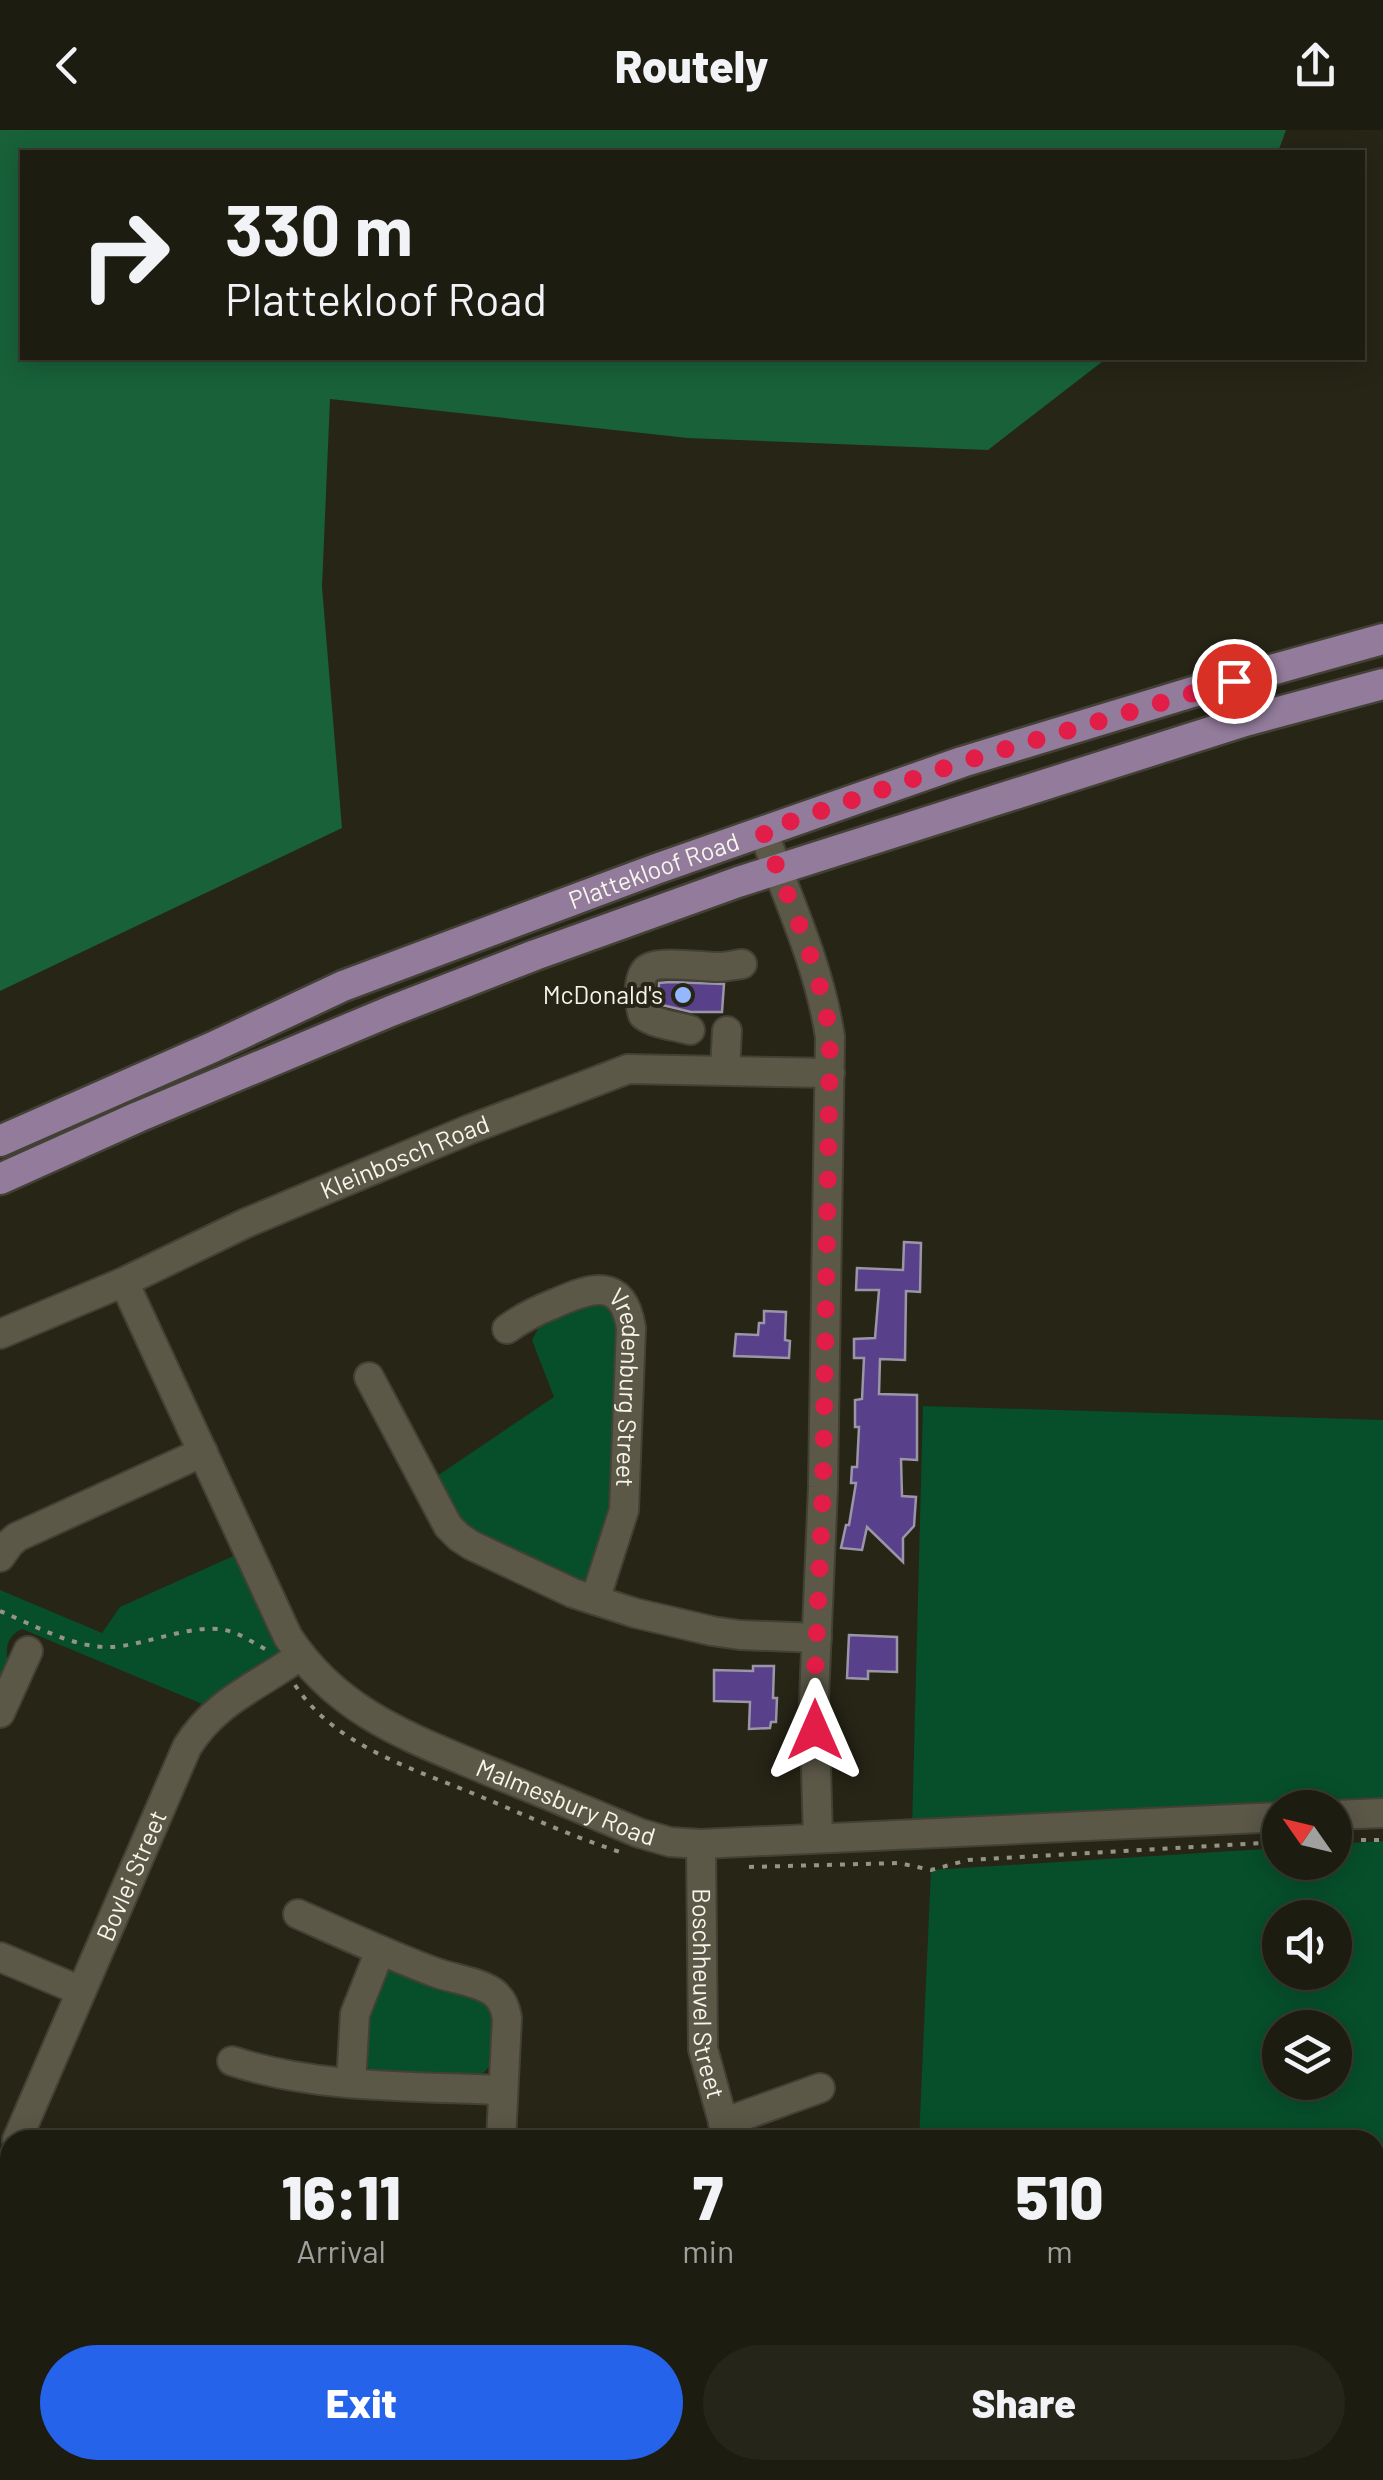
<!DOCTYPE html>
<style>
:root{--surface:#1d1c10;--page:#252519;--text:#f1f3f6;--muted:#a0a19f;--line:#3b3a30;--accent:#2563eb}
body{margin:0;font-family:Barlow,sans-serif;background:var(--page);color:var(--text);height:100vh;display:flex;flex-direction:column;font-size:38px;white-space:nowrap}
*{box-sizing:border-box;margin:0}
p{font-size:32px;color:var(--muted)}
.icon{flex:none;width:55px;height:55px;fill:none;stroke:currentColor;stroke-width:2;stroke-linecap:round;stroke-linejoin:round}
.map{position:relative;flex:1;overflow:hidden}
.details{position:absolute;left:0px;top:2000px;width:1385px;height:350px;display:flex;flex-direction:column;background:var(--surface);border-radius:30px 30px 0 0;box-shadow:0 5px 25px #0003,0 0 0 2px var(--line)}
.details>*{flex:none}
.guide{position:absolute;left:20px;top:20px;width:1345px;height:210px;border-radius:0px;box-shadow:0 5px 25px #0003,0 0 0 2px var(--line);background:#1d1c10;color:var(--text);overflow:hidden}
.needle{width:65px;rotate:304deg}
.tools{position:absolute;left:1262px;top:1660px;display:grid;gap:20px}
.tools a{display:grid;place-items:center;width:90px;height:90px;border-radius:50%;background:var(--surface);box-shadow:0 5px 25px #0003,0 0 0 2px var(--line);font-size:50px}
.pin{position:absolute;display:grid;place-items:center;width:85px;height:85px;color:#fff;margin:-42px;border:5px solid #fff;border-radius:50%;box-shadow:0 2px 10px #0007}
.me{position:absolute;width:110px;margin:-55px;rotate:0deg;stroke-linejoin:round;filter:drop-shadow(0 0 8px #0008)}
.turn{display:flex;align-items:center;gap:35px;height:210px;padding:0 40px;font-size:45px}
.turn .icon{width:130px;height:130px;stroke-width:2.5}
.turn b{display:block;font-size:70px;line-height:85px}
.eta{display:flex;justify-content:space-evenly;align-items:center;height:170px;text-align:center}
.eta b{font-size:60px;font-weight:800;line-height:70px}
.button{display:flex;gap:20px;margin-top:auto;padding:20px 40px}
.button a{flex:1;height:115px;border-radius:60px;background:var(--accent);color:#fff;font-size:40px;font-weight:800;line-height:115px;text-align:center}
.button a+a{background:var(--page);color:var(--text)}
header{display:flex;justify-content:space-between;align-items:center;height:130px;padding:0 40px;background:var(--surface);font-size:45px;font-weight:800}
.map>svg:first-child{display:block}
.green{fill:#074f2b;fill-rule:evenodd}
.forest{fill:#186139}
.building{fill:#59408a;stroke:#9a95a7;stroke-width:2.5}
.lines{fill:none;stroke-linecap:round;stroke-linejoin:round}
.minor-casing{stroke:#434135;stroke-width:32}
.major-casing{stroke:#434135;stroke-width:35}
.path{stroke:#969487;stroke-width:4;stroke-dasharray:5 8;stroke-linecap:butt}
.minor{stroke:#5b5848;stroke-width:28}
.major{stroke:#927b9b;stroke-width:30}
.route{stroke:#e11d48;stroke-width:18;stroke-dasharray:0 32.4}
.poi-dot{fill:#94b7fd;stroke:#272516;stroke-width:4}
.labels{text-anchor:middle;stroke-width:8;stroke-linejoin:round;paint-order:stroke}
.street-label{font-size:25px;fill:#f7f5eb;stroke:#272516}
.poi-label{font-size:25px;fill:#f7f5eb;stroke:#272516;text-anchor:end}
</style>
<header><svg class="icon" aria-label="back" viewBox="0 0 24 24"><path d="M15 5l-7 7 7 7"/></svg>Routely<svg class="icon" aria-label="share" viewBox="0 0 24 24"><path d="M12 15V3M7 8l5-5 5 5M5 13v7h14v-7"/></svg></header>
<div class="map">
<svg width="1383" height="2350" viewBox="0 0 1383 2350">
<rect width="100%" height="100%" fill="#272516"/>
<g class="green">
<polygon points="593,1166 624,1187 618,1375 595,1448 579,1456 462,1393 437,1346 554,1267 532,1210 544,1188"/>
<polygon points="923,1276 1383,1290 1383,1672 1221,1681 1214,1675 1117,1680 1111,1687 912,1698"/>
<path d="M 238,1424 L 286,1527 L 212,1578 L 22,1499 C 5,1506 3,1524 12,1538 L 0,1563 L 0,1460 L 102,1503 L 120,1477 Z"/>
<path d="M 1383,1711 L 1383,2350 L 904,2350 L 905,2340 L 1375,2340 L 1375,2010 L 919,2010 L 931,1740 L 1280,1718 L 1280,1732 L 1335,1732 L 1335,1714 ZM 1280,1788 L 1335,1788 L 1335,1842 L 1280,1842 ZM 1280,1898 L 1335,1898 L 1335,1952 L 1280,1952 Z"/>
<path d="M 396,1839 L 479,1866 L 494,1879 C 494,1903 502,1934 477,1947 L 375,1944 C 370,1939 368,1939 365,1932 C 356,1912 368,1862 382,1846 C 387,1840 389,1841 396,1839 Z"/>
<polygon points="0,2270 10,2275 10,2340 163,2340 186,2350 0,2350"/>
</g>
<polygon class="forest" points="0,0 1286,0 1278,22 22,22 22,228 1107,228 988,320 688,308 330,269 322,457 342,698 0,861"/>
<g class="building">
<polygon points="670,852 724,854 722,882 691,882 658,874 659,853"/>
<polygon points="904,1112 921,1113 920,1162 906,1161 905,1230 880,1229 879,1264 917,1265 917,1330 901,1329 902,1366 916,1367 914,1396 903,1408 903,1432 867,1397 862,1420 841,1418 846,1395 849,1395 856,1353 851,1353 852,1337 857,1337 859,1297 855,1297 855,1270 862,1269 864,1228 854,1228 854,1209 875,1208 879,1160 856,1160 857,1138 903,1140"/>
<polygon points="764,1181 786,1182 785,1210 790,1211 789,1228 734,1226 736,1204 758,1205 759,1193 764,1193"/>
<polygon points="849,1505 897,1507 897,1542 868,1541 868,1549 847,1548"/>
<polygon points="753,1536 774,1536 773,1568 777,1568 776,1592 771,1592 770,1598 749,1599 750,1572 714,1571 714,1540 753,1541"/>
</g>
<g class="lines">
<defs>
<g id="minor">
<path d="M 763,701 C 788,770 819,834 830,907 L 823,1357 L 814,1569 L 818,1707"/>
<path d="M 690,900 C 674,895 656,895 643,885 C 639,873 637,848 647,839 C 657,830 703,837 718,837 C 726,837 734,835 742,834"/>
<polyline points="725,940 727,901"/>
<path id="s1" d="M 124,1152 L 288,1507 C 338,1583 409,1607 489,1641 C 539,1661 589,1682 639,1703 L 670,1712 L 701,1714 L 1280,1687"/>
<path id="s2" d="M 507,1199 C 523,1187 538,1180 556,1173 C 592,1157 623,1147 631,1198 L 624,1380 L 595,1470"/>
<path id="s3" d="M 0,1204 L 124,1152 L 246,1093 L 468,1000 L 628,939 L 830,943"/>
<polyline points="369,1247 448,1396 459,1407 471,1415 573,1463 635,1483 712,1501 740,1505 817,1508"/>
<polyline points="0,1427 10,1413 17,1407 203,1322"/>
<polyline points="0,1583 28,1521"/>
<polyline points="1335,1685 1383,1683"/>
<path id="s4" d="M 701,1714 L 703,1919 L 728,2010"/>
<path d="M 298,1784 C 343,1804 388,1825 434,1842 C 452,1849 477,1851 493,1862 C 502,1869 505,1877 507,1888 L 501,2010"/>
<polyline points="0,1827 81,1861"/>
<path d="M 232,1931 C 318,1959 413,1956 503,1960"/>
<polyline points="351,1953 355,1884 380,1821"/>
<polyline points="723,1993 820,1958"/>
<path id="s5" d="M 17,2010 L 187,1617 C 216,1570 259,1556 301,1525"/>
<polyline points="686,2340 707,2350"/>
<polyline points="839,2340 841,2350"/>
<polyline points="790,2350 810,2340"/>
</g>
<g id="major">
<path id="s6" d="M 0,1011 L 213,917 L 343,856 L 656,739 L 962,632 L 1196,561 L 1383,509"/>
<polyline points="0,1049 138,987 391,881 535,825 738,752 1245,591 1383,554"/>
<polyline points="0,2234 10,2238"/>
<polyline points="246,2340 269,2350"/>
</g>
</defs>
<use href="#minor" class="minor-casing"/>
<use href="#major" class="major-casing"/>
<g class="path">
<path d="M 0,1481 C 34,1495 73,1518 110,1517 C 144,1516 192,1493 225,1500 C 240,1503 253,1513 267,1520"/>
<path d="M 295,1555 C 336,1618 418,1640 484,1668 C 529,1687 574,1707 620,1722"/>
<polyline points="1335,1710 1383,1710"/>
<polyline points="749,1737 899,1733 931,1740 968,1730 1280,1712"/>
</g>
<use href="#minor" class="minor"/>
<use href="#major" class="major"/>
</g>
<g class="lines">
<path class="route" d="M 815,1600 L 814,1568 L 823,1357 L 830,906 C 820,834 788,770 763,701 L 962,632 L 1234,551"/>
</g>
<circle class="poi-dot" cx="683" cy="865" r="10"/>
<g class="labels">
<g class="street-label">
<text dy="9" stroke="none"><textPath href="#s6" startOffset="708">Plattekloof Road</textPath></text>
<text dy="9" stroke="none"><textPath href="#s3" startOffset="442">Kleinbosch Road</textPath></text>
<text dy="9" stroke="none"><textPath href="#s2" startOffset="215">Vredenburg Street</textPath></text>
<text dy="9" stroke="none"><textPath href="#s1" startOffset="720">Malmesbury Road</textPath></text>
<text dy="9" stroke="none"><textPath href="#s5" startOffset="288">Bovlei Street</textPath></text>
<text dy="9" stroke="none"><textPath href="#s4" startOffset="150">Boschheuvel Street</textPath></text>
</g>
<g class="poi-label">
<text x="663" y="874">McDonald's</text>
</g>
</g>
</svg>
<div class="tools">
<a><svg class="needle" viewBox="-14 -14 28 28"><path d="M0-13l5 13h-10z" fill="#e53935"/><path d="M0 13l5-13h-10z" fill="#a0a19f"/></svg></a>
<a><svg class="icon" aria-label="sound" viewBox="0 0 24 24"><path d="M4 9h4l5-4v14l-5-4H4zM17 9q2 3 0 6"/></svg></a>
<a><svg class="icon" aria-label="layers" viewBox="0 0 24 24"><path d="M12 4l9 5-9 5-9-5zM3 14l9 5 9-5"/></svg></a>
</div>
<div class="pin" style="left:1234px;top:551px;background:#d93025"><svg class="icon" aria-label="arrive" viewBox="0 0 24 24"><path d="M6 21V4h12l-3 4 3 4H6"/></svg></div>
<svg class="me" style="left:815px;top:1600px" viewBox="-20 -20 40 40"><path d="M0-17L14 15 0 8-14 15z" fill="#e11d48" stroke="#fff" stroke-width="4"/></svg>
<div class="guide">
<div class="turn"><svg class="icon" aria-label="right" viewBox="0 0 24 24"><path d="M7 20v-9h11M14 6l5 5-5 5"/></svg><div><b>330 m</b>Plattekloof Road</div></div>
</div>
<section class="details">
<div class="eta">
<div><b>16:11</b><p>Arrival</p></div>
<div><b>7</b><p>min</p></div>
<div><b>510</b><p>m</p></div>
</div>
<div class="button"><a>Exit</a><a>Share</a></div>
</section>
</div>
